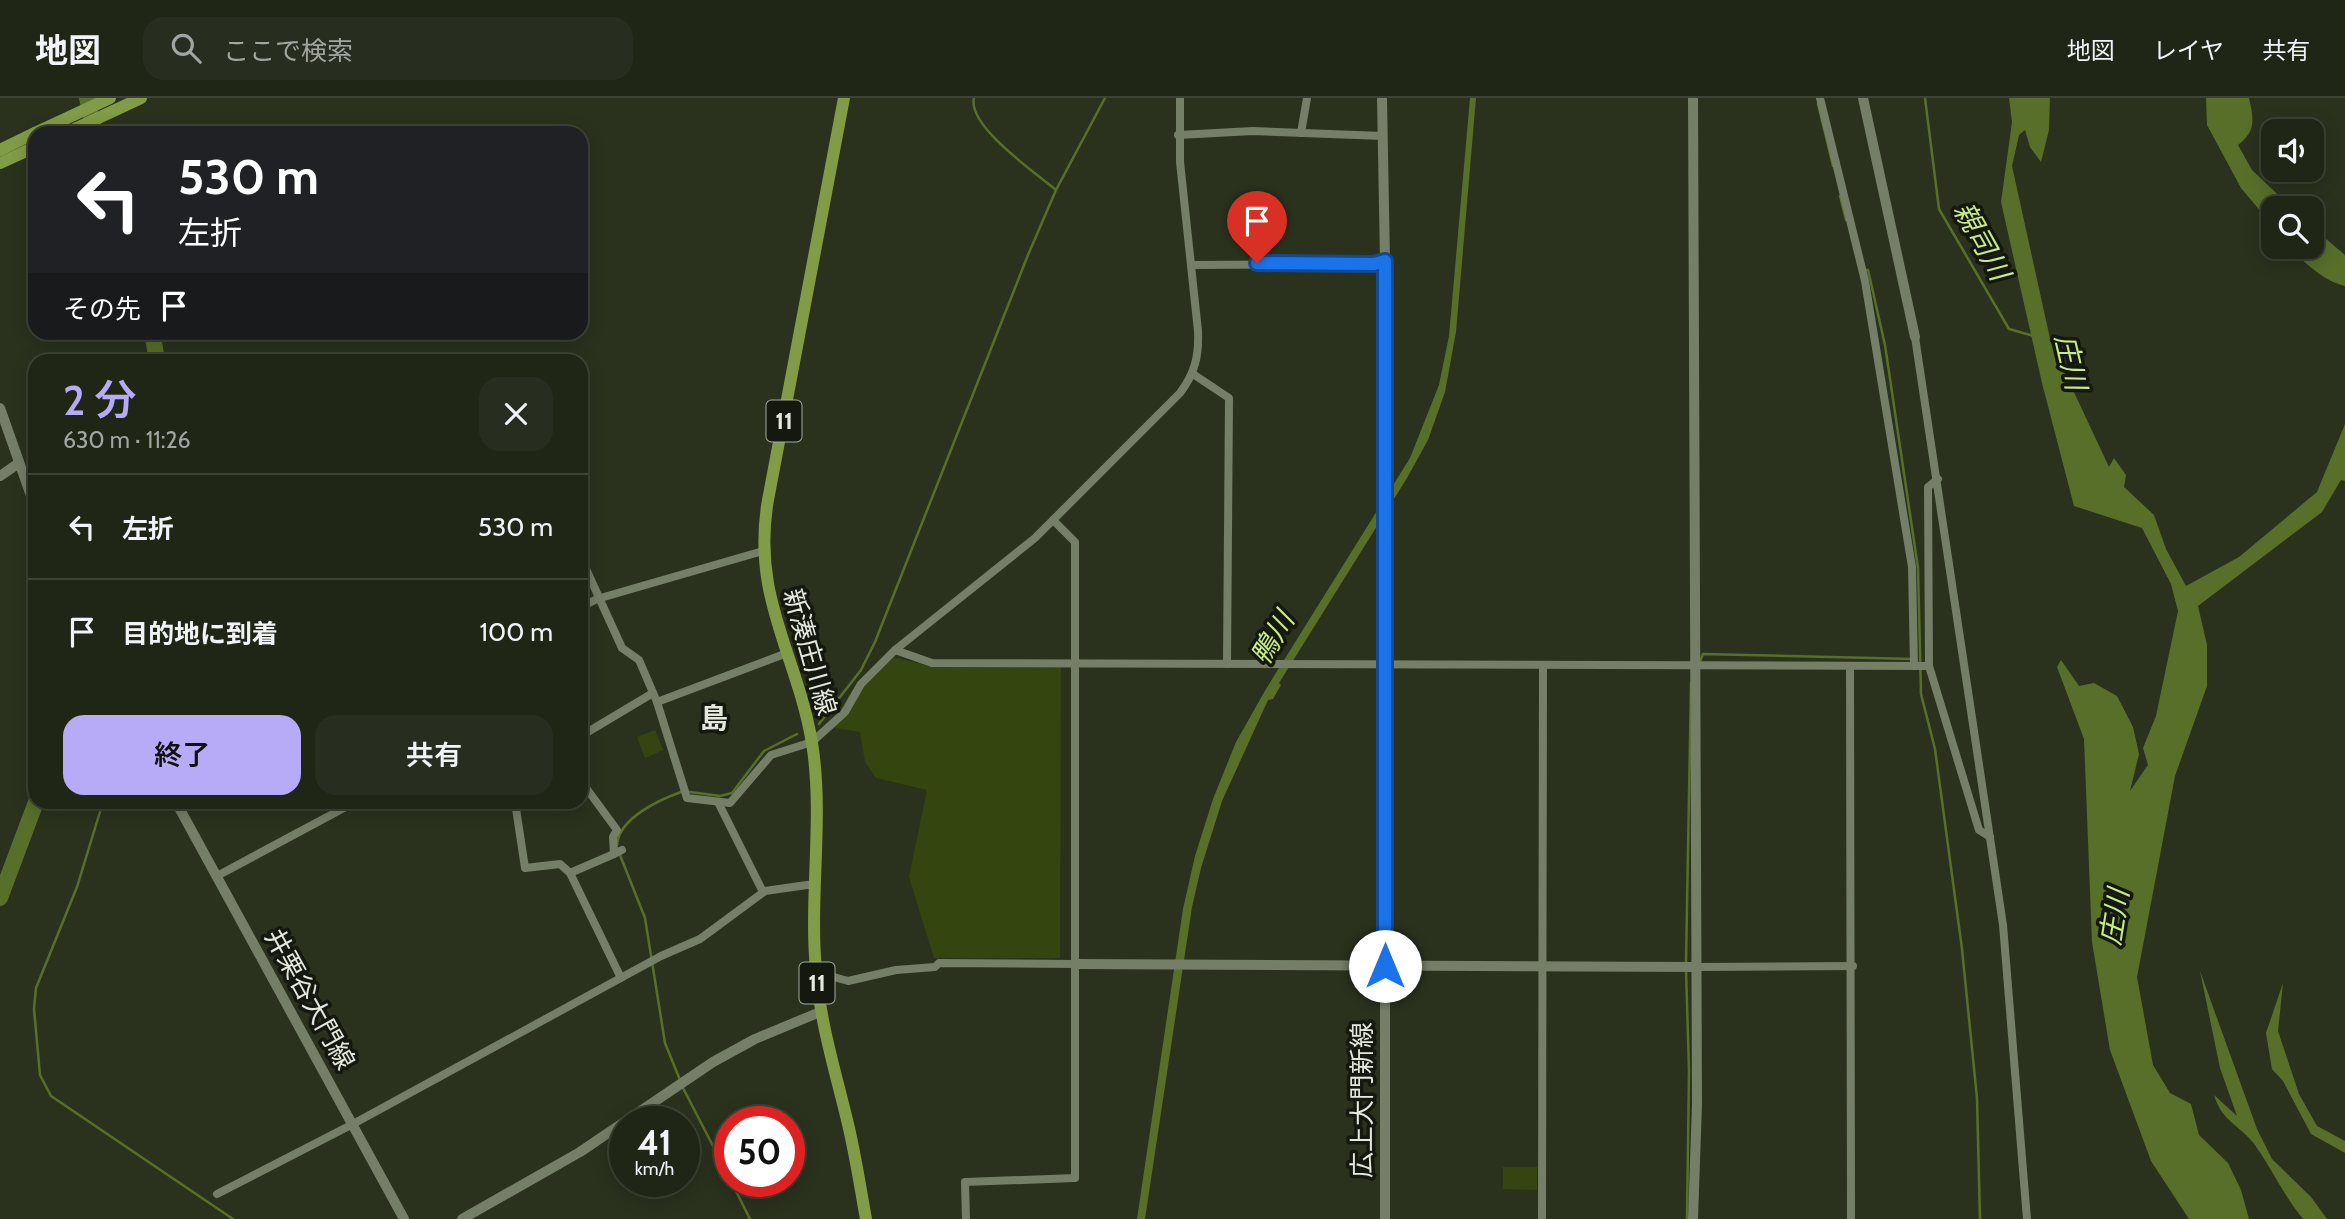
<!DOCTYPE html>
<html lang="ja">
<meta charset="utf-8">
<style>
:root{--surface:#202616;--page:#282e1f;--text:#f1f3f6;--muted:#a2a5a1;--line:#3d4335;--accent:#b7abf7}
body{margin:0;font-family:Cabin,"Noto Sans JP",sans-serif;background:var(--page);color:var(--text);height:100vh;display:flex;flex-direction:column;font-size:26px;white-space:nowrap}
*{box-sizing:border-box;margin:0}
p{font-size:23px;color:var(--muted)}
.icon{flex:none;width:38px;height:38px;fill:none;stroke:currentColor;stroke-width:2;stroke-linecap:round;stroke-linejoin:round}
.map{position:relative;flex:1;overflow:hidden}
.sheet{position:absolute;left:28px;top:256px;width:560px;height:455px;display:flex;flex-direction:column;background:var(--surface);border-radius:21px;box-shadow:0 4px 18px #0003,0 0 0 2px var(--line)}
.sheet>*{flex:none}
.banner{position:absolute;left:28px;top:28px;width:560px;height:214px;border-radius:21px;box-shadow:0 4px 18px #0003,0 0 0 2px var(--line);background:#202124;color:#fff;overflow:hidden}
.tools{position:absolute;left:2261px;top:21px;display:grid;gap:14px}
.tools a{display:grid;place-items:center;width:63px;height:63px;border-radius:14px;background:var(--surface);box-shadow:0 4px 18px #0003,0 0 0 2px var(--line);font-size:35px}
.speed{position:absolute;left:609px;top:1008px;display:flex;gap:14px;font-size:35px;font-weight:700;text-align:center}
.speed>*{display:grid;place-content:center;width:91px;height:91px;border-radius:50%;background:var(--surface);box-shadow:0 4px 18px #0003,0 0 0 2px var(--line);line-height:1}
.speed small{font-size:18px;font-weight:400}
.speed .limit{border:10px solid #d22;background:#fff;color:#111}
.pin{position:absolute;display:grid;place-items:center;width:60px;height:60px;color:#fff;margin:-72px -30px;border-radius:50% 50% 50% 0;rotate:-45deg;box-shadow:0 0 7px #0007}
.pin .icon{rotate:45deg}
.me{position:absolute;width:77px;margin:-38px;rotate:0deg;stroke-linejoin:round;filter:drop-shadow(0 0 5px #0008)}
.turn{display:flex;align-items:center;gap:24px;height:147px;padding:0 35px;font-size:32px}
.turn .icon{width:91px;height:91px;stroke-width:2.5}
.turn b{display:block;font-size:49px;line-height:60px}
.then{display:flex;align-items:center;height:66px;padding:0 35px;background:#0003;gap:14px;font-size:26px}
.round{display:grid;place-items:center;flex:none;width:74px;height:74px;border-radius:21px;background:var(--page)}
.head{display:flex;align-items:center;justify-content:space-between;height:119px;padding:0 35px}
h1{font-size:42px;font-weight:600;line-height:52px;color:var(--accent)}
.cta{display:flex;gap:14px;margin-top:auto;padding:14px 35px}
.cta a{flex:1;height:80px;border-radius:21px;background:var(--accent);color:#111;font-size:28px;font-weight:600;line-height:80px;text-align:center}
.cta a+a{background:var(--page);color:var(--text)}
ul{padding:0;list-style:none}
li{display:flex;align-items:center;gap:21px;height:105px;padding:0 35px;border-top:2px solid var(--line)}
li div{flex:1}
li b{display:block;font-size:26px}
li em{font-style:normal}
header{display:flex;align-items:center;gap:42px;box-sizing:border-box;height:98px;padding:0 35px;background:var(--surface);border-bottom:2px solid var(--line)}
header strong{font-size:33px}
nav{display:flex;gap:38px;margin-inline-start:auto;font-size:24px}
.search{width:490px;height:63px;background:var(--page);display:flex;align-items:center;gap:18px;box-sizing:border-box;padding:0 24px;border-radius:21px;color:var(--muted);font-size:26px}
.map>svg:first-child{display:block}
.green{fill:#34450f}
.water{fill:#586f2a}
.lines{fill:none;stroke-linecap:round;stroke-linejoin:round}
.stream{stroke:#586f2a;stroke-width:2.5}
.river{stroke:#586f2a;stroke-width:16}
.minor{stroke:#757e67;stroke-width:8}
.tertiary{stroke:#757e67;stroke-width:10}
.secondary{stroke:#757e67;stroke-width:10}
.primary{stroke:#819c46;stroke-width:12}
.route-casing{stroke:#114b97;stroke-width:18}
.route{stroke:#1a73e8;stroke-width:12}
.labels{text-anchor:middle;stroke-width:7;stroke-linejoin:round;paint-order:stroke}
.shield{fill:#15180f;stroke:#a6aa9f;stroke-width:2}
.shield-label{font-size:24px;font-weight:bold;fill:#e4e9dd}
.street-label{font-size:26px;fill:#e4e9dd;stroke:#15180f}
.water-label{font-size:28px;font-style:italic;fill:#c8eb8a;stroke:#15180f}
.neighbourhood-label{font-size:28px;font-weight:bold;fill:#e4e9dd;stroke:#15180f}
</style>
<header>
<strong>地図</strong>
<div class="search"><svg class="icon" aria-label="search" viewBox="0 0 24 24"><circle cx="10" cy="10" r="6"/><path d="M15 15l6 6"/></svg>ここで検索</div>
<nav><a>地図</a><a>レイヤ</a><a>共有</a></nav>
</header>
<div class="map">
<svg width="2345" height="1121" viewBox="0 0 2345 1121">
<rect width="100%" height="100%" fill="#2a321e"/>
<g class="green">
<polygon points="885,557 933,569 1061,569 1060,860 934,860 909,779 927,692 876,680 865,664 860,634 829,629 858,583"/>
<polygon points="655,632 663,652 645,660 637,639"/>
<polygon points="1503,1069 1537,1069 1537,1092 1503,1091"/>
</g>
<g class="water">
<polygon points="1470,0 1476,0 1456,234 1445,294 1428,342 1407,380 1279,585 1281,587 1273,601 1268,602 1222,703 1201,770 1192,809 1145,1121 1137,1121 1183,811 1195,758 1213,701 1236,644 1266,591 1410,360 1439,287 1449,238"/>
<polygon points="2009,0 2050,0 2049,32 2041,64 2030,49 2025,32 2019,37 2012,68 2051,245 2109,369 2114,360 2126,377 2124,389 2154,417 2166,451 2186,488 2239,459 2317,394 2345,326 2345,383 2341,382 2322,414 2198,508 2207,547 2207,588 2175,678 2137,879 2153,967 2170,995 2191,1006 2199,1037 2228,1065 2241,1092 2249,1121 2189,1121 2151,1063 2110,952 2092,844 2084,641 2057,569 2061,562 2079,588 2094,585 2117,598 2133,629 2139,656 2130,693 2148,667 2143,650 2156,618 2178,513 2171,486 2142,430 2074,408 2042,285 2001,104 2012,24"/>
<path d="M 2206,0 L 2249,0 C 2254,22 2256,33 2238,47 L 2252,72 L 2292,110 L 2273,110 L 2273,128 L 2241,90 L 2207,27 Z"/>
<path d="M 2312,129 L 2345,157 L 2345,188 C 2324,183 2304,165 2290,149 L 2312,149 Z"/>
<path d="M 2200,873 L 2257,1031 L 2272,1061 L 2311,1099 L 2327,1121 L 2303,1121 C 2284,1098 2272,1071 2255,1047 C 2240,1027 2222,1024 2214,997 L 2237,1018 L 2220,970 Z"/>
<polygon points="2283,885 2278,933 2299,996 2317,1028 2345,1043 2345,1055 2311,1036 2283,983 2272,971 2266,935"/>
</g>
<g class="lines">
<g class="stream">
<path d="M 974,0 C 967,28 1036,75 1056,92"/>
<polyline points="1925,0 1939,111 2009,231 2034,238"/>
<polyline points="1818,6 1833,68"/>
<polyline points="1840,98 1846,122"/>
<polyline points="1864,172 1868,172 1885,247 1918,470 1921,596 1935,651 1962,851 1977,1000 1980,1121"/>
<polyline points="1699,566 1703,556 1913,561"/>
<polyline points="819,626 861,572 875,544 1028,157 1056,92 1105,0"/>
<polyline points="690,694 720,698 732,695 764,653 797,636"/>
<polyline points="103,704 77,789 36,890 34,911 40,977 51,998 233,1121"/>
<path d="M 617,747 C 619,720 659,702 681,694"/>
<polyline points="620,757 645,820 665,945 680,982"/>
<polyline points="1686,865 1691,585"/>
<polyline points="1686,871 1689,972 1687,1121"/>
<polyline points="682,988 730,1081"/>
<polyline points="731,1083 750,1121"/>
</g>
<g class="river">
<polyline points="87,0 95,35"/>
<polyline points="152,234 157,262"/>
<polyline points="0,800 36,704"/>
</g>
<g class="minor">
<polyline points="1820,0 1865,183 1912,469 1914,568"/>
<polyline points="1301,35 1307,0"/>
<polyline points="1178,37 1253,33 1383,38"/>
<polyline points="1191,167 1374,166 1385,163"/>
<polyline points="1915,239 2003,827 2027,1121"/>
<polyline points="1193,276 1229,300 1227,566"/>
<path d="M 581,460 L 622,550 L 639,562 L 657,604 L 687,700 L 730,705 L 771,657 L 812,644 L 845,614 L 861,586 L 895,552 L 1035,440 L 1180,295 C 1195,275 1199,258 1198,233 L 1180,64 L 1180,0"/>
<polyline points="581,509 597,501 763,453"/>
<polyline points="895,552 932,565 1929,568 1979,732 1990,739"/>
<polyline points="1850,568 1851,1121"/>
<polyline points="1929,568 1928,389 1938,381"/>
<polyline points="657,604 787,555"/>
<polyline points="581,638 653,595"/>
<polyline points="581,683 617,732 613,739 614,756 622,752"/>
<polyline points="515,704 525,770 560,766 570,775 621,880"/>
<polyline points="718,704 763,794"/>
<polyline points="570,775 614,756"/>
<polyline points="217,778 355,704"/>
<polyline points="1696,869 1853,868"/>
<polyline points="816,874 848,883 896,872 935,869 939,865 1075,866"/>
<polyline points="217,1096 353,1026 661,858 700,841 765,793 814,786"/>
<polyline points="966,1121 965,1084 1075,1080 1075,444 1053,422"/>
<polyline points="1542,1121 1543,567"/>
</g>
<g class="tertiary">
<polyline points="1693,0 1697,1006 1693,1121"/>
<polyline points="1863,0 1915,239"/>
<polyline points="1075,866 1696,869"/>
<polyline points="462,1121 580,1054 713,964 755,941 820,914"/>
</g>
<g class="secondary">
<polyline points="1382,0 1385,163 1385,1121"/>
<polyline points="0,310 35,409"/>
<polyline points="0,378 19,365"/>
<polyline points="176,704 404,1121"/>
</g>
<g class="primary">
<path d="M 844,0 L 768,402 C 751,499 797,556 812,645 C 824,719 809,797 816,872 C 820,924 835,972 847,1022 C 855,1054 860,1088 866,1121"/>
<polyline points="35,35 110,0"/>
<polyline points="66,35 141,0"/>
<polyline points="0,52 35,35"/>
<polyline points="0,65 35,49"/>
</g>
</g>
<g class="lines">
<defs>
<polyline id="route" points="1257,165 1374,166 1385,163 1385,868"/>
</defs>
<use href="#route" class="route-casing"/>
<use href="#route" class="route"/>
</g>
<g class="labels">
<g class="shield">
<rect x="766.5" y="302.5" width="35" height="41" rx="5"/>
<rect x="799.5" y="864.5" width="35" height="41" rx="5"/>
</g>
<g class="shield-label">
<text x="784" y="331">11</text>
<text x="817" y="893">11</text>
</g>
<g class="street-label">
<text transform="translate(810 554) rotate(74)" y="9">新湊庄川線</text>
<text transform="translate(310 901) rotate(61)" y="9">井栗谷大門線</text>
<text transform="translate(1362 1002) rotate(-90)" y="9">広上大門新線</text>
</g>
<g class="water-label">
<text transform="translate(1982 143) rotate(61)" y="10">親司川</text>
<text transform="translate(2071 264) rotate(77)" y="10">庄川</text>
<text transform="translate(1272 540) rotate(-59)" y="10">鴨川</text>
<text transform="translate(2114 819) rotate(-81)" y="10">庄川</text>
</g>
<g class="neighbourhood-label">
<text x="714" y="630">島</text>
</g>
</g>
</svg>
<div class="tools">
<a><svg class="icon" aria-label="sound" viewBox="0 0 24 24"><path d="M4 9h4l5-4v14l-5-4H4zM17 9q2 3 0 6"/></svg></a>
<a><svg class="icon" aria-label="search" viewBox="0 0 24 24"><circle cx="10" cy="10" r="6"/><path d="M15 15l6 6"/></svg></a>
</div>
<div class="speed"><div>41<small>km/h</small></div><div class="limit">50</div></div>
<div class="pin" style="left:1257px;top:165px;background:#d93025"><svg class="icon" aria-label="arrive" viewBox="0 0 24 24"><path d="M6 21V4h12l-3 4 3 4H6"/></svg></div>
<svg class="me" style="left:1385px;top:868px" viewBox="-20 -20 40 40"><circle r="19" fill="#fff"/><path d="M0-13L10 11 0 6-10 11z" fill="#1a73e8"/></svg>
<div class="banner">
<div class="turn"><svg class="icon" aria-label="left" viewBox="0 0 24 24"><path d="M17 20v-9H6M10 6l-5 5 5 5"/></svg><div><b>530 m</b>左折</div></div>
<div class="then">その先<svg class="icon" aria-label="arrive" viewBox="0 0 24 24"><path d="M6 21V4h12l-3 4 3 4H6"/></svg></div>
</div>
<section class="sheet">
<div class="head"><div><h1>2 分</h1><p>630 m · 11:26</p></div><a class="round"><svg class="icon" aria-label="close" viewBox="0 0 24 24"><path d="M6 6l12 12M18 6L6 18"/></svg></a></div>
<ul>
<li><svg class="icon" aria-label="left" viewBox="0 0 24 24"><path d="M17 20v-9H6M10 6l-5 5 5 5"/></svg><div><b>左折</b></div><em>530 m</em></li>
<li><svg class="icon" aria-label="arrive" viewBox="0 0 24 24"><path d="M6 21V4h12l-3 4 3 4H6"/></svg><div><b>目的地に到着</b></div><em>100 m</em></li>
</ul>
<div class="cta"><a>終了</a><a>共有</a></div>
</section>
</div>
